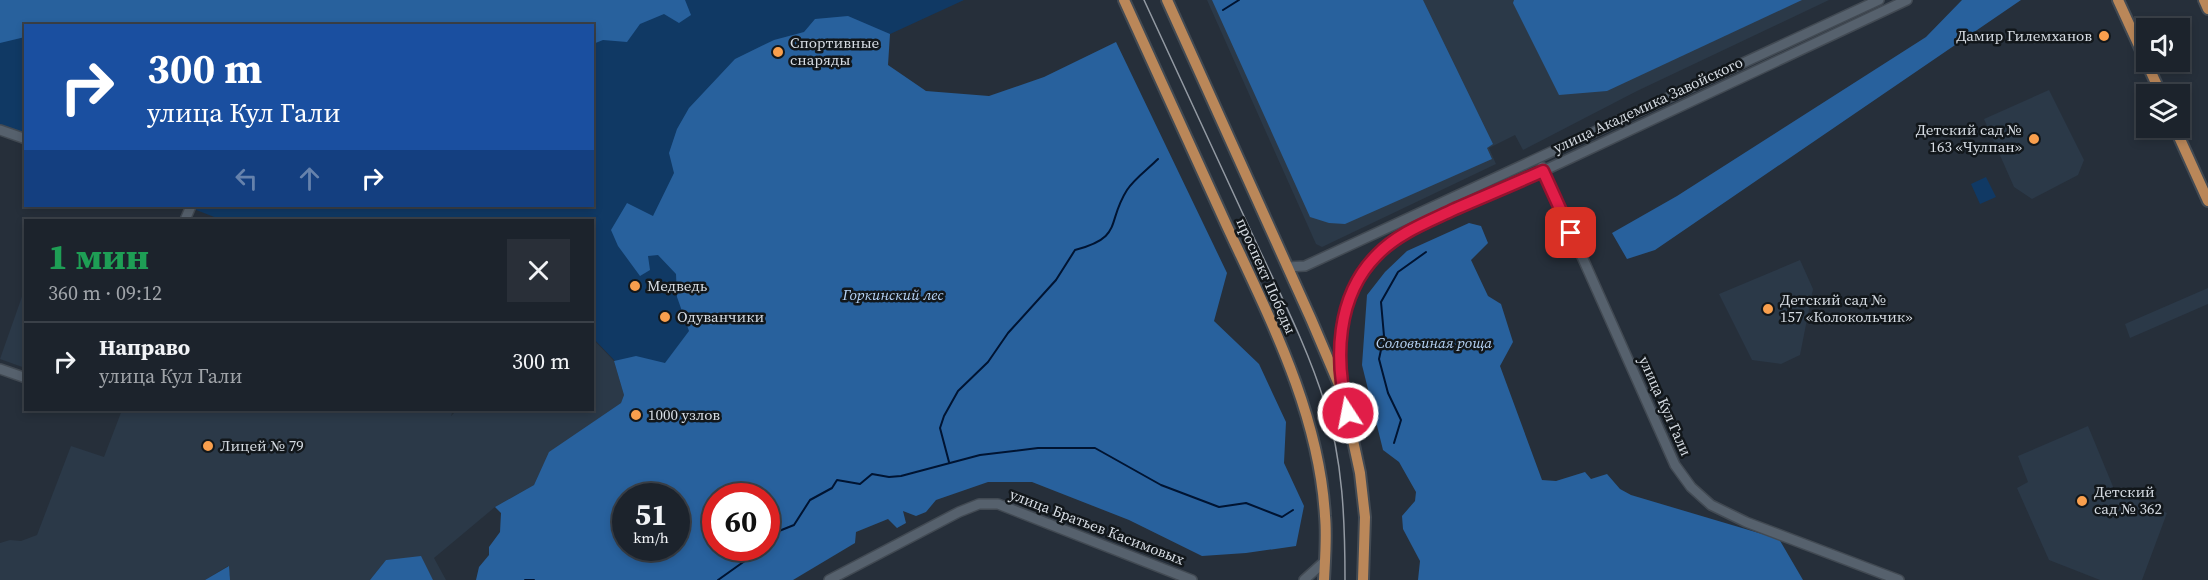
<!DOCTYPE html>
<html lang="ru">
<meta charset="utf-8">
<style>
:root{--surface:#1c232c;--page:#292f38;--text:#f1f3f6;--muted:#a0a4a9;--line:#3a4048}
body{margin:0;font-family:"Source Serif 4",serif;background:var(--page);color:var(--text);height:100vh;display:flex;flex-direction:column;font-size:22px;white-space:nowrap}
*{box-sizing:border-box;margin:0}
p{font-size:20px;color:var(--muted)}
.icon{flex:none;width:33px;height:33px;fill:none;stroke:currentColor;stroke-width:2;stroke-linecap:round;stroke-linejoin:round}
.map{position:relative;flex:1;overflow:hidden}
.side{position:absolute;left:24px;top:219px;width:570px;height:192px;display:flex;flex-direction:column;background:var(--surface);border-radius:0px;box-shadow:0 3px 9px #0003,0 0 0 2px var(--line)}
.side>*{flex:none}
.hud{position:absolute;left:24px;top:24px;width:570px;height:183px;border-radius:0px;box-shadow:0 3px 9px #0003,0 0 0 2px var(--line);background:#1a4fa0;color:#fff;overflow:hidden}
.fabs{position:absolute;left:2136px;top:18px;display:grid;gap:12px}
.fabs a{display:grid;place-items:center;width:54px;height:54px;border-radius:0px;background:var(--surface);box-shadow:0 3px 9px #0003,0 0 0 2px var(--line);font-size:30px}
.speed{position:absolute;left:612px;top:483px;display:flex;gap:12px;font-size:30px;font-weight:700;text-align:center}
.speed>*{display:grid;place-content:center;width:78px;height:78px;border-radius:50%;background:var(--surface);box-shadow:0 3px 9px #0003,0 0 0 2px var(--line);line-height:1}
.speed small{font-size:15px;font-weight:400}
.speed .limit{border:9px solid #d22;background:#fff;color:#111}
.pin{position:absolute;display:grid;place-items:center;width:51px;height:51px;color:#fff;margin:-26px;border-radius:12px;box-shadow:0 3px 9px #0006}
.me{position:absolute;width:66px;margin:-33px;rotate:349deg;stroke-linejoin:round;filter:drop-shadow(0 0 4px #0008)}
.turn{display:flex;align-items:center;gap:21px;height:126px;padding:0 24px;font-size:27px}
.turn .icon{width:78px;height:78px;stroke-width:2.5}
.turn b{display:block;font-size:42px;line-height:51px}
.lanes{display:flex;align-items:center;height:57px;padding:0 24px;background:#0003;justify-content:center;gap:30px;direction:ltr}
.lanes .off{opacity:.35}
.round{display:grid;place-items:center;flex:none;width:63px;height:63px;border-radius:0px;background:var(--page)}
.headline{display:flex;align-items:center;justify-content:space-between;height:102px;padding:0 24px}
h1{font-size:36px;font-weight:800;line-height:45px;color:#1e9e55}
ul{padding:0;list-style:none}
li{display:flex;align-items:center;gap:18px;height:78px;padding:0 24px;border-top:2px solid var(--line)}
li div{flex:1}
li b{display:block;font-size:22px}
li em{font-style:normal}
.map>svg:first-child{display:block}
.built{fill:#2b3948}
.green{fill:#103964}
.forest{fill:#28619d;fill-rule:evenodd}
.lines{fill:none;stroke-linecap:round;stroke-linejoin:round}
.stream{stroke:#001432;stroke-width:2}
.minor-casing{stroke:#424a53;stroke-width:12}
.major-casing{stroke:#424a53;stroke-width:14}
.minor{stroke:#56616d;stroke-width:9}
.major{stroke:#ba8759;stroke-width:10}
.tram{stroke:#939aa3;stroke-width:1.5}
.route-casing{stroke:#92132f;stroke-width:15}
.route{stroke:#e11d48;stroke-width:10}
.poi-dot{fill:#f99f4d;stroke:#12171b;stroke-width:2}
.labels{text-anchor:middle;stroke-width:5;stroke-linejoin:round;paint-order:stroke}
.poi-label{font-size:15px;fill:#d6dce3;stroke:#12171b;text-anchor:start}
.street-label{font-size:15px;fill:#d6dce3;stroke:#12171b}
.park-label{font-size:15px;font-style:italic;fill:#b7d4f7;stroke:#12171b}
</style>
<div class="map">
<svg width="2208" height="580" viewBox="0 0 2208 580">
<rect width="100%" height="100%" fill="#262f3a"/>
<g class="built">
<polygon points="1207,0 1829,0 1637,91 1523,150 1515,135 1489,148 1496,164 1322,247 1316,244"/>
<polygon points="2049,90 2084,160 2078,175 2032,199 2014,187 1984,119"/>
<polygon points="1800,260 1813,289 1800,355 1781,364 1752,360 1719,294"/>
<polygon points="25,288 25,368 0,359"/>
<polygon points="2208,288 2208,304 2130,338 2125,324"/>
<polygon points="593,339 614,361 624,395 621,403 550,452 534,485 495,507 434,558 446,580 433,580 420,557 386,560 370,580 230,580 228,566 205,580 0,580 0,543 10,540 21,541 37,535 71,446 104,457 122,410 453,410 451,416 457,410 592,410"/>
<polygon points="2088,426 2114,489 2167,513 2142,580 2100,580 2049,560 2017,488 2028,482 2018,456"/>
</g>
<g class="green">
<polygon points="610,0 964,0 888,35 676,172 692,330 666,365 615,361 593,338 592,220 222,220 186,206 592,206 592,26"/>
<polygon points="0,25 26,26 25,142 0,133"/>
<polygon points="1986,177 1996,197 1980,204 1971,184"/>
</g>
<g class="forest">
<polygon points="0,0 685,0 691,15 679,23 664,14 640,24 627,42 603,40 593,44 592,26 26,26 25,37 0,43"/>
<polygon points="1212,0 1423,0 1493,144 1487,148 1492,159 1345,224 1329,223 1310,217"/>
<polygon points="1514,0 1802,0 1607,91 1559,95 1513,3"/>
<polygon points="1962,0 2021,0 1655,250 1627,259 1612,233 1677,196 1926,37"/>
<path d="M 848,16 L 890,34 L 888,65 L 926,91 L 989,96 L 1044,77 L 1116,42 L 1227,273 L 1214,321 L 1259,364 L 1286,422 L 1284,463 L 1304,506 L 1296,546 L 1246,553 L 1202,556 L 1129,520 L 1032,482 L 988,482 L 936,500 L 926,512 L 916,516 L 903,511 L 906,523 L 897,528 L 888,519 L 856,532 L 855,543 L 793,580 L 476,580 L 479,567 L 489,555 L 489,547 L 500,532 L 501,513 L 495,507 L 534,485 L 549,452 L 621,403 L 624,395 L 614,361 L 636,356 L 665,363 L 689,331 L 677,297 L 676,274 L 658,255 L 648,256 L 650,270 L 640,276 L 618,246 L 611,230 L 627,203 L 653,216 L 674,173 L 669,153 L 677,129 L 689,108 L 735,59 L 774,40 L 804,32 L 815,19 ZM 676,496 L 676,548 L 626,548 L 626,496 ZM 766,496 L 766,548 L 716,548 L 716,496 Z"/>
<polygon points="1469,223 1481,226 1488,243 1471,260 1488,296 1501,304 1513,342 1500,366 1542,480 1556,481 1585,472 1591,479 1607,474 1620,489 1631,495 1779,539 1803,580 1418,580 1420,561 1403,529 1402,516 1415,501 1416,492 1399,462 1383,450 1362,365 1367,295 1385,272 1407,251"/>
<polygon points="421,556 433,580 370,580 386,560"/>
<polygon points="229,566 230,580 205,580"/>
</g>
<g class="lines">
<g class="stream">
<polyline points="1223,10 1239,0"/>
<polyline points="1394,443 1401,420 1388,393 1379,359 1384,336 1381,302 1398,272 1426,252"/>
<path d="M 949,462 L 940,428 L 944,416 L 958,391 L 988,362 L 1008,333 L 1056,280 L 1075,250 C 1124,237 1106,223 1127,190 C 1134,179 1148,169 1158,159"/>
<polyline points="766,544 779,531 794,525 810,500 832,488 837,480 860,484 872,474 889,477 901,476 980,455 1038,448 1095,448 1161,485 1219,507 1246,503 1282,517 1293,510"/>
<polyline points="525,580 534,580"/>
<polyline points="718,580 763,548"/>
</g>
<defs>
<g id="minor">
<polyline points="0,130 26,139"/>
<polyline points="1542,167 1675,465 1691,487 1711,505 1746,522 1899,580"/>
<polyline points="185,220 191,206"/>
<polyline points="1287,267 1305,266 1879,0"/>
<polyline points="0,369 26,378"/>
<path d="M 1343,389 C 1341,372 1339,355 1340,338 C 1342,309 1357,274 1377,255 C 1389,243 1405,234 1419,225 L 1543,171 L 1907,0"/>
<polyline points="829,580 959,512 979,504 998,504 1192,580"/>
<polyline points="1304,580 1325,561"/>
</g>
<g id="major">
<path d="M 1124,0 C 1158,75 1192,149 1226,224 C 1269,317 1319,412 1325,516 C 1327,537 1325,559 1324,580"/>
<polyline points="1167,0 1311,319 1343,394 1360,473 1365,517 1363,580"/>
<polyline points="2118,0 2161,94"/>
<polyline points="2204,0 2208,9"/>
<polyline points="2175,128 2208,201"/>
</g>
</defs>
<use href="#minor" class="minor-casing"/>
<use href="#major" class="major-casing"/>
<use href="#minor" class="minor"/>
<use href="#major" class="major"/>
<path class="tram" d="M 1144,0 C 1181,80 1218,160 1255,240 C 1280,294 1308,348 1325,404 C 1343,460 1345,522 1345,580"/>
</g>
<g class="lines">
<defs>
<path id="route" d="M 1348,413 C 1334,360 1336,296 1377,255 C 1398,233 1428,222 1455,209 C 1485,196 1514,184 1543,171 L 1571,233"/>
</defs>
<use href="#route" class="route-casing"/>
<use href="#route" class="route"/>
</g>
<g class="poi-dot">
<circle cx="2104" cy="36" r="6"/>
<circle cx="778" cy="52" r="6"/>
<circle cx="2034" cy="139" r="6"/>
<circle cx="635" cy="286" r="6"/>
<circle cx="1768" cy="309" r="6"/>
<circle cx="665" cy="317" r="6"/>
<circle cx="636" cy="415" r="6"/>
<circle cx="208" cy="446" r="6"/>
<circle cx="2082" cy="501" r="6"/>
</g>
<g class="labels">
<g class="poi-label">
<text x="2092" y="41" text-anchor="end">Дамир Гилемханов</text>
<text x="790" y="48">Спортивные<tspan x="790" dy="17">снаряды</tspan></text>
<text x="2022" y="135" text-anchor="end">Детский сад №<tspan x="2022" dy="17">163 «Чулпан»</tspan></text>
<text x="647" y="291">Медведь</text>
<text x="1780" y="305">Детский сад №<tspan x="1780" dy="17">157 «Колокольчик»</tspan></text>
<text x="677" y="322">Одуванчики</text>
<text x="648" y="420">1000 узлов</text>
<text x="220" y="451">Лицей № 79</text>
<text x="2094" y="497">Детский<tspan x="2094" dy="17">сад № 362</tspan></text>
</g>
<g class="street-label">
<text transform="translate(1648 105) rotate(-25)" y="5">улица Академика Завойского</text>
<text transform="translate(1266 276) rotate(66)" y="5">проспект Победы</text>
<text transform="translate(1665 406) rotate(66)" y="5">улица Кул Гали</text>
<text transform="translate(1097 527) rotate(21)" y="5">улица Братьев Касимовых</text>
</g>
<g class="park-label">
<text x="893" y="300">Горкинский лес</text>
<text x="1434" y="348">Соловьиная роща</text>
</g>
</g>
</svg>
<div class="fabs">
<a><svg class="icon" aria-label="sound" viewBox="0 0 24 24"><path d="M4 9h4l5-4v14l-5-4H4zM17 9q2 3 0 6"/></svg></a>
<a><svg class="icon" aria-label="layers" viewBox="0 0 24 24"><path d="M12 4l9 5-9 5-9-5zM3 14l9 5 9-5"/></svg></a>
</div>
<div class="speed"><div>51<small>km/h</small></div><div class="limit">60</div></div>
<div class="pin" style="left:1571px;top:233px;background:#d93025"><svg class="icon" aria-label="arrive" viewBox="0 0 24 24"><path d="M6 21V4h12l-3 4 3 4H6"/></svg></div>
<svg class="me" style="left:1348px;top:413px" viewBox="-20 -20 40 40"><circle r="17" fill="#e11d48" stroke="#fff" stroke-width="3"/><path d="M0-11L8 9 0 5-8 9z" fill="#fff"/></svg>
<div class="hud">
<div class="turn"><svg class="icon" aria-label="right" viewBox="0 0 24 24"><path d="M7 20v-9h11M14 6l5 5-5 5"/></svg><div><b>300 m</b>улица Кул Гали</div></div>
<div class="lanes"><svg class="icon off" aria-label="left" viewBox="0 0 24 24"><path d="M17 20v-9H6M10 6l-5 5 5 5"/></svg><svg class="icon off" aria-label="ahead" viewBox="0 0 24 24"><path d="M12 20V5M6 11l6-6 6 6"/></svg><svg class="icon" aria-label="right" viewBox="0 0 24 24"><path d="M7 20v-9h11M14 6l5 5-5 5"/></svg></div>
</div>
<section class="side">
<div class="headline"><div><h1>1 мин</h1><p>360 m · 09:12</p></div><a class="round"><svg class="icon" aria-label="close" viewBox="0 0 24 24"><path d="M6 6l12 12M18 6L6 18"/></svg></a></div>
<ul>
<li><svg class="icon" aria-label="right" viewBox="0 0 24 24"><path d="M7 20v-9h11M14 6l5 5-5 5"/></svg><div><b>Направо</b><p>улица Кул Гали</p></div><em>300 m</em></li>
</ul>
</section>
</div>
